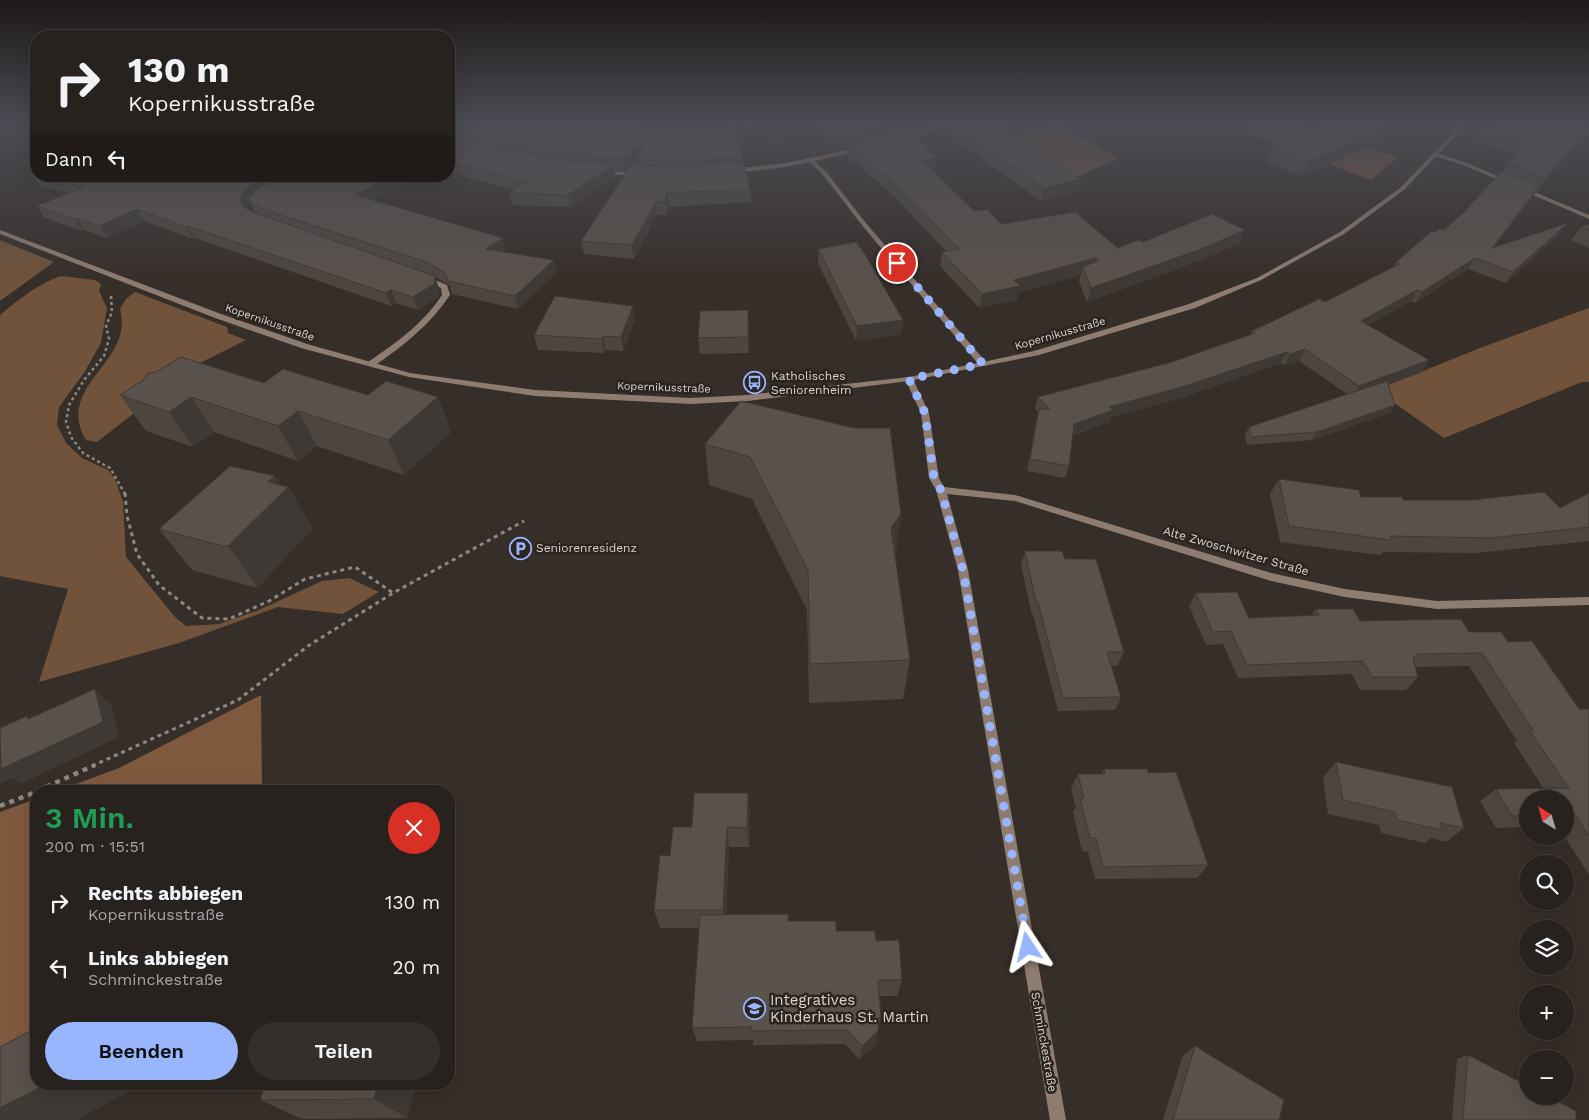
<!DOCTYPE html>
<html lang="de">
<meta charset="utf-8">
<style>
:root{--surface:#28221f;--page:#342f2c;--text:#f1f3f6;--muted:#a5a4a4;--line:#443f3d;--accent:#98b5fd}
body{margin:0;font-family:"Work Sans",sans-serif;background:var(--page);color:var(--text);height:100vh;display:flex;flex-direction:column;font-size:19px;white-space:nowrap}
*{box-sizing:border-box;margin:0}
p{font-size:16px;color:var(--muted)}
.icon{flex:none;width:28px;height:28px;fill:none;stroke:currentColor;stroke-width:2;stroke-linecap:round;stroke-linejoin:round}
.map{position:relative;flex:1;overflow:hidden}
.panel{position:absolute;left:30px;top:785px;width:425px;height:305px;display:flex;flex-direction:column;background:var(--surface);border-radius:20px;box-shadow:0 5px 20px #0002,0 0 0 1px var(--line)}
.panel>*{flex:none}
.hud{position:absolute;left:30px;top:30px;width:425px;height:152px;border-radius:20px;box-shadow:0 5px 20px #0002,0 0 0 1px var(--line);background:#28221f;color:var(--text);overflow:hidden}
.needle{width:32px;rotate:323deg}
.buttons{position:absolute;left:1519px;top:790px;display:grid;gap:10px}
.buttons a{display:grid;place-items:center;width:55px;height:55px;border-radius:50%;background:var(--surface);box-shadow:0 5px 20px #0002,0 0 0 1px var(--line);font-size:25px}
.pin{position:absolute;display:grid;place-items:center;width:42px;height:42px;color:#fff;margin:-21px;border:2px solid #fff;border-radius:50%;box-shadow:0 1px 5px #0007}
.me{position:absolute;width:55px;margin:-28px;rotate:350deg;stroke-linejoin:round;filter:drop-shadow(0 0 4px #0008)}
.turn{display:flex;align-items:center;gap:18px;height:105px;padding:0 15px;font-size:22px}
.turn .icon{width:65px;height:65px;stroke-width:2.5}
.turn b{display:block;font-size:35px;line-height:42px}
.then{display:flex;align-items:center;height:48px;padding:0 15px;background:#0003;gap:10px;font-size:19px}
.round{display:grid;place-items:center;flex:none;width:52px;height:52px;border-radius:26px;background:var(--page)}
.summary{display:flex;align-items:center;justify-content:space-between;height:85px;padding:0 15px}
h1{font-size:30px;font-weight:600;line-height:38px;color:#1e9e55}
.button{display:flex;gap:10px;margin-top:auto;padding:10px 15px}
.button a{flex:1;height:58px;border-radius:30px;background:var(--accent);color:#111;font-size:20px;font-weight:600;line-height:58px;text-align:center}
.button a+a{background:var(--page);color:var(--text)}
ul{padding:0;list-style:none}
li{display:flex;align-items:center;gap:15px;height:65px;padding:0 15px}
li div{flex:1}
li b{display:block;font-size:19px}
li em{font-style:normal}
.map>svg:first-child{display:block}
.green{fill:#71523b}
.forest{fill:#7e593e}
.lines{fill:none;stroke-linecap:round;stroke-linejoin:round}
.path-far3{stroke:#8e8883;stroke-width:2;stroke-dasharray:2.5 2.5;stroke-linecap:butt}
.path-far2{stroke:#8e8883;stroke-width:2.5;stroke-dasharray:3 3;stroke-linecap:butt}
.path-far1{stroke:#8e8883;stroke-width:3;stroke-dasharray:4 4;stroke-linecap:butt}
.path{stroke:#8e8883;stroke-width:4.5;stroke-dasharray:5 5;stroke-linecap:butt}
.minor{fill:#8e7c70;fill-rule:evenodd}
.tertiary{fill:#8e7c70;fill-rule:evenodd}
.wall{fill:#4d4640;fill-rule:evenodd}
.shaded-wall{fill:#3e3934}
.building{fill:#59514b;stroke:#3e3934}
.route{stroke:#98b5fd;stroke-width:9;stroke-dasharray:0 16.2}
.labels{text-anchor:middle;stroke-width:5;stroke-linejoin:round;paint-order:stroke}
.far-street-label{font-size:11px;fill:#dad5d1;stroke:#2c241f}
.poi-label{font-size:12px;fill:#dad5d1;stroke:#2c241f;text-anchor:start}
.street-label{font-size:12px;fill:#dad5d1;stroke:#2c241f}
.near-poi-label{font-size:15px;fill:#dad5d1;stroke:#2c241f;text-anchor:start}
</style>
<div class="map">
<svg width="1589" height="1120" viewBox="0 0 1589 1120">
<rect width="100%" height="100%" fill="#362e29"/>
<g class="green">
<polygon points="998,125 1059,125 1119,158 1074,178"/>
<polygon points="1252,125 1295,125 1398,157 1371,180 1243,131"/>
<polygon points="0,240 54,262 0,301"/>
<path d="M 61,276 L 95,280 L 101,284 L 99,291 L 107,308 L 101,343 L 84,373 L 59,407 L 57,425 L 66,443 L 82,458 L 108,470 L 115,479 L 123,502 L 126,557 L 175,617 L 186,626 L 219,624 L 259,610 L 322,581 L 349,578 L 379,592 L 343,614 L 278,607 L 179,643 L 39,682 L 68,589 L 0,576 L 0,315 C 18,300 39,283 61,276 Z"/>
<path d="M 135,292 L 227,327 L 228,333 L 246,340 L 196,365 L 97,442 L 86,440 C 54,385 135,363 120,309 L 126,299 Z"/>
<polygon points="1589,308 1589,382 1582,382 1444,438 1376,390 1480,348"/>
</g>
<g class="forest">
<polygon points="261,695 262,791 57,791 119,768"/>
<polygon points="36,799 36,1039 0,1059 0,812"/>
</g>
<g class="lines">
<polyline class="path-far3" points="743,125 784,144"/>
<polyline class="path-far2" points="111,296 112,312 106,326 109,339 104,356 84,380 69,405 66,422 71,437 83,453 110,468 125,494"/>
<g class="path-far1">
<polyline points="125,493 127,516 137,554 159,585 202,618 229,619 269,601 305,579 355,567 393,593"/>
<polyline points="92,766 238,700 308,646 393,593 524,521"/>
</g>
<g class="path">
<polyline points="37,791 95,765"/>
<polyline points="0,806 36,792"/>
</g>
<g class="minor">
<polygon points="941,125 951,125 902,140 899,138"/>
<polygon points="861,147 863,148 863,150 815,161 828,174 865,222 986,362 986,366 980,366 861,224 824,176 810,162 786,167 733,173 730,171 733,169 786,163"/>
<polygon points="1434,152 1467,163 1511,182 1506,183 1463,165 1432,155 1431,154"/>
<polygon points="601,171 638,172 641,174 638,176 603,174 601,173"/>
<polygon points="1521,188 1525,188 1589,215 1589,219 1521,190"/>
<path d="M 426,276 L 447,285 L 450,295 C 430,325 403,346 374,366 L 368,366 L 368,362 C 396,343 423,324 442,295 L 441,288 L 424,279 L 422,278 Z"/>
<polygon points="906,377 912,377 913,379 929,413 939,478 944,487 1015,495 1271,573 1345,589 1437,601 1589,597 1589,605 1437,609 1345,597 1271,581 1015,501 947,494 968,570 1066,1120 1050,1120 958,570 936,490 929,478 921,413 905,379"/>
</g>
<polygon class="tertiary" points="1461,125 1466,125 1404,190 1344,234 1261,280 1195,308 1039,355 983,366 909,381 747,401 691,404 535,396 409,377 301,348 215,318 0,234 0,230 221,314 307,344 410,373 535,390 691,398 747,395 909,377 983,362 1034,351 1189,304 1257,278 1340,232 1400,188"/>
</g>
<g class="wall">
<polygon points="449,125 742,157 742,162 750,189 751,202 669,207 667,215 657,215 634,259 584,254 581,241 630,167 624,171 615,171 616,177 570,207 512,205 509,193 514,190 449,172"/>
<polygon points="812,125 901,125 901,129 934,170 932,170 974,211 1001,224 1118,248 1143,242 1240,243 1196,262 1087,302 1079,281 1081,275 1019,292 1017,300 979,308 940,266 942,252 946,251 893,195 847,156 848,149 842,151"/>
<polygon points="941,125 1062,125 1015,137 1081,179 1078,192 1041,201 940,130"/>
<polygon points="1589,126 1589,135 1586,140 1549,176 1494,247 1560,234 1506,283 1468,269 1415,303 1411,301 1368,325 1429,360 1422,372 1388,385 1395,405 1390,413 1312,440 1247,445 1245,435 1249,427 1347,394 1299,361 1284,365 1281,363 1181,398 1111,417 1109,422 1073,435 1069,466 1065,478 1027,471 1036,421 1038,412 1035,408 1038,397 1172,362 1250,335 1252,331 1325,302 1394,267 1396,262 1435,232 1444,230 1464,212 1503,171 1509,162 1517,154 1474,142 1481,129"/>
<polygon points="1388,134 1386,138 1302,176 1265,162 1271,148"/>
<path d="M 36,172 L 36,176 L 416,176 L 373,200 L 506,250 L 504,252 L 554,260 L 557,272 L 518,309 L 452,294 L 449,285 L 435,277 L 439,289 L 438,297 L 418,310 L 396,303 L 391,306 L 195,238 L 193,239 L 144,221 L 107,238 L 85,230 L 82,231 L 45,218 L 37,206 L 68,193 L 40,186 L 32,174 ZM 250,202 L 254,211 L 256,213 L 246,209 Z"/>
<polygon points="1589,224 1589,248 1571,240 1581,227"/>
<polygon points="818,249 903,320 901,334 856,341 818,263"/>
<polygon points="633,306 635,320 623,351 606,350 604,353 538,350 534,335"/>
<polygon points="748,310 749,353 700,354 698,338"/>
<polygon points="145,379 264,383 368,395 438,397 451,432 404,475 317,446 298,461 214,432 193,447 146,431 120,395"/>
<polygon points="854,428 896,555 895,556 910,660 903,699 809,703 807,610 752,499 709,485 705,444"/>
<polygon points="1279,479 1361,497 1403,500 1479,500 1480,499 1560,508 1589,493 1589,541 1477,553 1383,552 1380,555 1280,542 1270,494"/>
<polygon points="280,485 288,487 313,528 258,587 253,587 192,570 159,529"/>
<polygon points="1025,551 1065,559 1124,652 1118,665 1111,666 1121,697 1115,710 1058,711 1033,615 1032,615 1021,565"/>
<polygon points="1196,593 1249,618 1311,616 1316,609 1360,621 1469,632 1508,642 1579,709 1589,709 1589,875 1564,836 1565,836 1565,799 1528,799 1528,827 1496,828 1480,801 1496,789 1544,789 1514,743 1517,741 1469,666 1415,667 1418,677 1406,690 1360,690 1352,674 1238,678 1223,644 1206,645 1189,606"/>
<polygon points="1336,762 1464,828 1446,842 1431,838 1425,843 1381,833 1379,825 1328,814 1323,777"/>
<polygon points="1104,769 1148,773 1208,865 1197,878 1095,879 1088,852 1082,851 1073,812 1076,807 1071,789 1078,774 1101,774"/>
<polygon points="748,793 750,813 749,847 729,847 726,914 788,921 876,941 902,980 897,996 880,996 881,1017 878,1027 878,1031 875,1045 859,1059 845,1044 753,1045 753,1040 697,1041 692,1028 699,928 660,928 654,910 670,856 692,827"/>
<polygon points="1195,1046 1279,1120 1163,1120 1183,1055"/>
<polygon points="1468,1055 1576,1120 1452,1120 1457,1059"/>
<polygon points="416,1084 407,1118 302,1119 260,1100"/>
</g>
<g class="shaded-wall">
<polygon points="889,125 901,125 900,135 848,143 848,149 842,151 842,138"/>
<polygon points="1014,125 1062,125 1011,138 1006,127"/>
<polygon points="1389,125 1409,125 1388,134 1386,138 1302,176 1308,162"/>
<polygon points="1589,132 1589,135 1586,140 1549,176 1537,191 1546,178 1557,163"/>
<polygon points="646,143 635,160 636,163 624,171 622,159"/>
<polygon points="936,157 934,170 920,173 922,160"/>
<polygon points="614,165 616,177 570,207 568,195"/>
<polygon points="261,176 291,176 248,199 250,202 244,212 239,200 244,191"/>
<polygon points="390,176 416,176 360,208 355,195"/>
<polygon points="1081,179 1078,192 1041,201 1044,188"/>
<polygon points="1539,186 1533,197 1484,259 1492,248"/>
<polygon points="667,193 669,207 667,215 665,202"/>
<polygon points="656,202 657,215 634,259 632,245"/>
<polygon points="137,209 144,221 107,238 99,226"/>
<polygon points="77,218 85,230 82,231 74,219"/>
<polygon points="1568,223 1560,234 1506,283 1513,272"/>
<polygon points="188,226 195,238 193,239 186,227"/>
<polygon points="1245,230 1240,243 1196,262 1087,302 1091,288"/>
<polygon points="503,238 506,250 490,261 486,249"/>
<polygon points="1096,258 1092,272 1083,267 1081,275 1019,292 1017,300 979,308 982,294 1014,280"/>
<polygon points="1475,258 1468,269 1415,303 1422,292"/>
<polygon points="554,260 557,272 518,309 515,296"/>
<polygon points="435,276 439,289 438,297 418,310 413,297"/>
<polygon points="391,290 396,303 391,306 386,293"/>
<polygon points="1417,290 1411,301 1354,332 1361,321"/>
<polygon points="633,306 635,320 623,351 621,337"/>
<polygon points="748,310 749,326 749,353 748,337"/>
<polygon points="903,320 901,334 856,341 857,326"/>
<polygon points="603,336 606,350 604,353 602,339"/>
<polygon points="1305,349 1299,361 1284,365 1290,354"/>
<polygon points="1287,352 1281,363 1181,398 1111,417 1109,422 1071,435 1074,424 1109,407"/>
<polygon points="1429,360 1422,372 1352,398 1359,386"/>
<polygon points="191,397 214,432 193,447 169,412"/>
<polygon points="438,397 451,432 404,475 388,440"/>
<polygon points="1395,405 1390,413 1312,440 1317,432"/>
<polygon points="298,411 317,446 298,461 278,426"/>
<polygon points="275,476 284,491 288,487 313,528 258,587 228,546 268,482"/>
<polygon points="901,514 896,555 887,569 891,528"/>
<polygon points="95,689 111,704 119,737 21,784 13,778 0,784 0,761"/>
<polygon points="748,793 750,813 749,847 747,828"/>
<polygon points="727,827 729,847 726,928 723,910"/>
<polygon points="878,1031 875,1045 859,1059 862,1046"/>
<polygon points="47,1084 143,1084 76,1120 0,1120 0,1108"/>
<polygon points="378,1084 416,1084 407,1118 374,1099"/>
</g>
<g class="building">
<polygon points="449,125 628,125 655,131 734,127 742,157 671,161 635,160 646,143 622,159 593,157 518,147 478,138 449,129"/>
<polygon points="827,125 889,125 842,138"/>
<polygon points="953,125 1014,125 1006,127 1013,132 1008,132 1081,179 1044,188"/>
<polygon points="1322,125 1390,125 1308,162 1271,148"/>
<polygon points="1510,125 1587,125 1589,126 1589,132 1557,163 1546,178 1509,162 1528,142 1481,129"/>
<polygon points="907,128 936,157 922,160 974,211 987,209 1001,224 1075,212 1118,248 1139,240 1143,242 1212,214 1245,230 1201,249 1091,288 1083,267 1099,260 1096,258 1014,280 1020,286 982,294 942,252 959,249 894,182 848,143"/>
<polygon points="449,136 489,148 569,161 614,165 568,195 509,193 527,182 449,162"/>
<polygon points="743,162 750,189 667,193 665,202 656,202 632,245 581,241 631,165 673,166"/>
<polygon points="1502,171 1539,186 1492,248 1568,223 1513,272 1475,258 1422,292 1417,290 1361,321 1429,360 1359,386 1305,349 1290,354 1287,352 1185,386 1109,407 1113,410 1074,424 1069,466 1030,459 1039,409 1050,409 1038,397 1172,362 1255,333 1252,331 1319,299 1325,302 1399,264 1396,262 1432,231 1435,232 1439,229 1444,230 1464,212"/>
<polygon points="42,176 261,176 244,191 239,200 245,208 264,216 435,276 434,284 413,297 391,290 386,293 188,226 186,227 137,209 99,226 77,218 74,219 37,206 83,187"/>
<polygon points="280,176 390,176 355,195 503,238 486,249 554,260 515,296 448,281 445,273 429,263 269,211 251,203 248,199 258,188"/>
<polygon points="1589,224 1589,230 1581,227"/>
<polygon points="856,242 865,254 903,320 857,326 818,249"/>
<polygon points="555,296 633,306 621,337 603,336 602,339 534,335"/>
<polygon points="748,310 748,337 698,338 700,311"/>
<polygon points="181,357 264,383 283,369 368,395 386,381 438,397 388,440 298,411 278,426 191,397 169,412 120,395 145,379 147,374 158,371"/>
<polygon points="1387,381 1395,405 1317,432 1251,437 1249,427"/>
<polygon points="741,401 854,428 890,428 901,514 891,528 910,660 810,664 808,570 750,457 705,444"/>
<polygon points="230,466 275,476 268,482 288,487 228,546 223,546 159,529"/>
<polygon points="1279,479 1359,490 1361,497 1402,497 1403,500 1481,500 1480,499 1544,492 1560,508 1589,493 1589,527 1491,538 1390,536 1391,540 1289,526"/>
<polygon points="1025,551 1062,551 1065,559 1096,559 1124,652 1107,652 1121,697 1063,698 1038,602 1036,602"/>
<polygon points="1237,592 1249,618 1319,615 1316,609 1353,609 1360,621 1461,619 1469,632 1501,632 1508,642 1532,641 1579,709 1589,709 1589,836 1575,815 1565,815 1565,799 1528,799 1528,816 1512,816 1496,789 1569,788 1529,730 1533,730 1482,653 1419,654 1413,657 1418,677 1372,677 1363,661 1247,665 1231,631 1213,632 1196,593"/>
<polygon points="95,689 103,722 1,769 0,728 27,716 28,719"/>
<polygon points="1336,762 1452,787 1464,828 1440,823 1442,830 1397,820 1395,812 1343,800"/>
<polygon points="1104,769 1147,769 1148,773 1176,772 1208,865 1103,867 1096,838 1090,838 1080,798 1084,798 1078,774 1105,774"/>
<polygon points="694,793 748,793 747,828 727,827 723,910 654,910 660,855 670,856 673,827 692,827"/>
<polygon points="788,914 788,921 836,921 836,931 875,931 876,941 899,940 902,980 878,980 881,1017 878,1018 878,1031 862,1046 847,1030 751,1031 752,1027 692,1028 700,915"/>
<polygon points="36,1028 36,1084 47,1084 0,1108 0,1047"/>
<polygon points="1195,1046 1284,1100 1279,1120 1173,1120"/>
<polygon points="1468,1055 1528,1086 1528,1096 1548,1096 1576,1111 1576,1120 1464,1120 1463,1119"/>
<polygon points="265,1084 378,1084 374,1099 260,1100"/>
</g>
<linearGradient id="sky" x2="0" y2="1"><stop stop-color="#1e1917"/><stop offset="0.44" stop-color="#4c4c54"/><stop offset="1" stop-color="#4c4c54" stop-opacity="0"/></linearGradient>
<rect width="1589" height="282" fill="url(#sky)"/>
<g class="lines">
<polyline class="route" points="897,263 983,364 909,379 925,413 934,478 941,490 963,570 1028,947"/>
</g>
<defs>
<symbol id="bus-ring" viewBox="-11 -11 22 22"><circle r="9.5" fill="#2c241f" stroke="#98b5fd" stroke-width="1.5"/><path d="M-5-6H5V4H4V6H2V4H-2V6H-4V4H-5ZM-3.5-4V0h7V-4ZM-3.5 1.2v1.5H-2V1.2ZM2 1.2v1.5H3.5V1.2Z" fill="#98b5fd"/></symbol>
<symbol id="parking-ring" viewBox="-11 -11 22 22"><circle r="9.5" fill="#2c241f" stroke="#98b5fd" stroke-width="1.5"/><path d="M-3.5-5.5H1a3.5 3.5 0 0 1 0 7H-1V5.5H-3.5ZM-1-3.4V-.6H.8a1.4 1.4 0 0 0 0-2.8Z" fill="#98b5fd"/></symbol>
<symbol id="school-ring" viewBox="-11 -11 22 22"><circle r="9.5" fill="#2c241f" stroke="#98b5fd" stroke-width="1.5"/><path d="M0-5L7-2L0 1L-7-2ZM-4 1L0 2.5L4 1V4Q0 6-4 4Z" fill="#98b5fd"/></symbol>
</defs>
<g fill-rule="evenodd">
<use href="#bus-ring" x="742" y="370" width="25" height="25"/>
<use href="#parking-ring" x="508" y="536" width="25" height="25"/>
<use href="#school-ring" x="742" y="996" width="25" height="25"/>
</g>
<g class="labels">
<g class="far-street-label">
<text transform="translate(270 322) rotate(19)" y="4">Kopernikusstraße</text>
<text transform="translate(1060 333) rotate(-16)" y="4">Kopernikusstraße</text>
<text transform="translate(664 387) rotate(2)" y="4">Kopernikusstraße</text>
</g>
<g class="poi-label">
<text x="771" y="380">Katholisches<tspan x="771" dy="14">Seniorenheim</tspan></text>
<text x="536" y="552">Seniorenresidenz</text>
</g>
<g class="street-label">
<text transform="translate(1236 551) rotate(16)" y="4">Alte Zwoschwitzer Straße</text>
<text transform="translate(1044 1042) rotate(80)" y="4">Schminckestraße</text>
</g>
<g class="near-poi-label">
<text x="770" y="1005">Integratives<tspan x="770" dy="17">Kinderhaus St. Martin</tspan></text>
</g>
</g>
</svg>
<div class="buttons">
<a><svg class="needle" viewBox="-14 -14 28 28"><path d="M0-13l5 13h-10z" fill="#e53935"/><path d="M0 13l5-13h-10z" fill="#a5a4a4"/></svg></a>
<a><svg class="icon" aria-label="search" viewBox="0 0 24 24"><circle cx="10" cy="10" r="6"/><path d="M15 15l6 6"/></svg></a>
<a><svg class="icon" aria-label="layers" viewBox="0 0 24 24"><path d="M12 4l9 5-9 5-9-5zM3 14l9 5 9-5"/></svg></a>
<a>+</a>
<a>−</a>
</div>
<div class="pin" style="left:897px;top:263px;background:#d93025"><svg class="icon" aria-label="arrive" viewBox="0 0 24 24"><path d="M6 21V4h12l-3 4 3 4H6"/></svg></div>
<svg class="me" style="left:1028px;top:947px" viewBox="-20 -20 40 40"><path d="M0-17L14 15 0 8-14 15z" fill="#98b5fd" stroke="#fff" stroke-width="4"/></svg>
<div class="hud">
<div class="turn"><svg class="icon" aria-label="right" viewBox="0 0 24 24"><path d="M7 20v-9h11M14 6l5 5-5 5"/></svg><div><b>130 m</b>Kopernikusstraße</div></div>
<div class="then">Dann<svg class="icon" aria-label="left" viewBox="0 0 24 24"><path d="M17 20v-9H6M10 6l-5 5 5 5"/></svg></div>
</div>
<section class="panel">
<div class="summary"><div><h1>3 Min.</h1><p>200 m · 15:51</p></div><a class="round" style="background:#d93025;color:#fff"><svg class="icon" aria-label="close" viewBox="0 0 24 24"><path d="M6 6l12 12M18 6L6 18"/></svg></a></div>
<ul>
<li><svg class="icon" aria-label="right" viewBox="0 0 24 24"><path d="M7 20v-9h11M14 6l5 5-5 5"/></svg><div><b>Rechts abbiegen</b><p>Kopernikusstraße</p></div><em>130 m</em></li>
<li><svg class="icon" aria-label="left" viewBox="0 0 24 24"><path d="M17 20v-9H6M10 6l-5 5 5 5"/></svg><div><b>Links abbiegen</b><p>Schminckestraße</p></div><em>20 m</em></li>
</ul>
<div class="button"><a>Beenden</a><a>Teilen</a></div>
</section>
</div>
